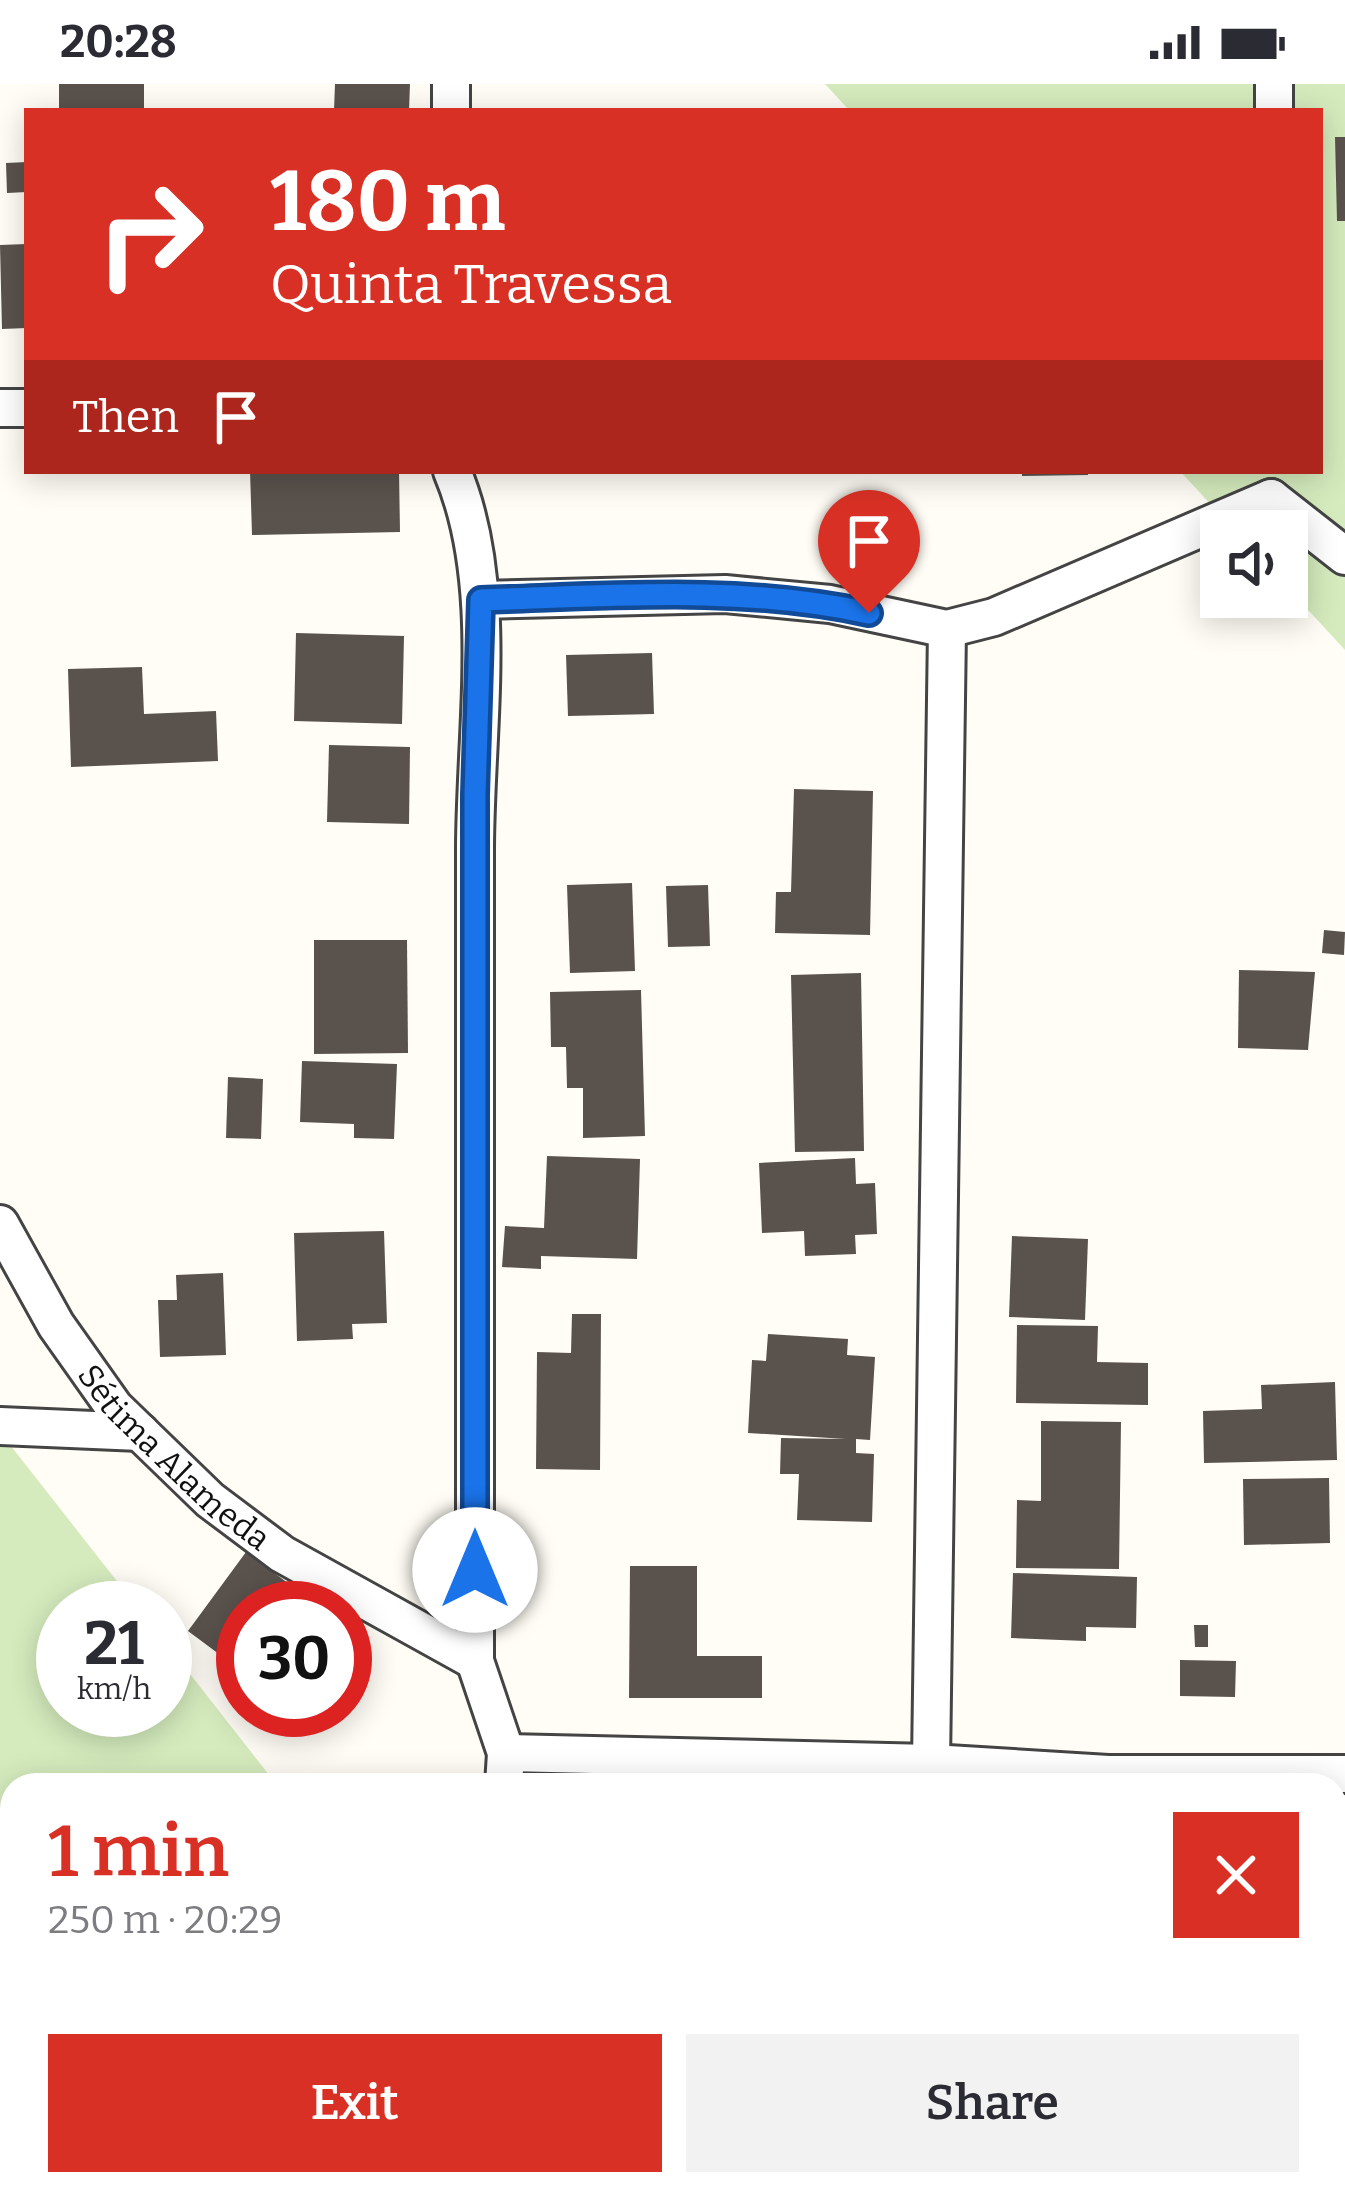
<!DOCTYPE html>
<meta charset="utf-8">
<style>
:root{--surface:#fff;--page:#f2f2f3;--text:#2b2b33;--muted:#7c7c81;--accent:#d93025}
body{margin:0;font-family:Bitter,serif;background:var(--page);color:var(--text);height:100vh;display:flex;flex-direction:column;font-size:45px;white-space:nowrap}
*{box-sizing:border-box;margin:0}
p{font-size:39px;color:var(--muted)}
.icon{flex:none;width:66px;height:66px;fill:none;stroke:currentColor;stroke-width:2;stroke-linecap:round;stroke-linejoin:round}
.map{position:relative;flex:1;overflow:hidden}
.panel{position:absolute;left:0px;top:1689px;width:1347px;height:423px;display:flex;flex-direction:column;background:var(--surface);border-radius:36px 36px 0 0;box-shadow:0 6px 30px #0003}
.panel>*{flex:none}
.hud{position:absolute;left:24px;top:24px;width:1299px;height:366px;border-radius:0px;box-shadow:0 6px 30px #0003;background:#d93025;color:#fff;overflow:hidden}
.tools{position:absolute;left:1200px;top:426px;display:grid;gap:24px}
.tools a{display:grid;place-items:center;width:108px;height:108px;border-radius:0px;background:var(--surface);box-shadow:0 6px 30px #0003;font-size:60px}
.speed{position:absolute;left:36px;top:1497px;display:flex;gap:24px;font-size:60px;font-weight:700;text-align:center}
.speed>*{display:grid;place-content:center;width:156px;height:156px;border-radius:50%;background:var(--surface);box-shadow:0 6px 30px #0003;line-height:1}
.speed small{font-size:30px;font-weight:400}
.speed .limit{border:18px solid #d22;background:#fff;color:#111}
.pin{position:absolute;display:grid;place-items:center;width:102px;height:102px;color:#fff;margin:-123px -51px;border-radius:50% 50% 50% 0;rotate:-45deg;box-shadow:0 0 12px #0007}
.pin .icon{rotate:45deg}
.me{position:absolute;width:132px;margin:-66px;rotate:0deg;stroke-linejoin:round;filter:drop-shadow(0 0 9px #0008)}
.turn{display:flex;align-items:center;gap:42px;height:252px;padding:0 48px;font-size:54px}
.turn .icon{width:156px;height:156px;stroke-width:2.5}
.turn b{display:block;font-size:84px;line-height:102px}
.then{display:flex;align-items:center;height:114px;padding:0 48px;background:#0003;gap:24px;font-size:45px}
.round{display:grid;place-items:center;flex:none;width:126px;height:126px;border-radius:0px;background:var(--page)}
.headline{display:flex;align-items:center;justify-content:space-between;height:204px;padding:0 48px}
h1{font-size:72px;font-weight:600;line-height:90px;color:var(--accent)}
.button{display:flex;gap:24px;margin-top:auto;padding:24px 48px}
.button a{flex:1;height:138px;border-radius:0px;background:var(--accent);color:#fff;font-size:48px;font-weight:600;line-height:138px;text-align:center}
.button a+a{background:var(--page);color:var(--text)}
.status{display:flex;justify-content:space-between;align-items:center;height:84px;padding:0 60px;background:var(--surface);direction:ltr}
.status svg{height:33px;fill:currentColor}
.map>svg:first-child{display:block}
.green{fill:#d5ebbd}
.building{fill:#5a524d}
.lines{fill:none;stroke-linecap:round;stroke-linejoin:round}
.street-casing{stroke:#444;stroke-width:42}
.street{stroke:#fff;stroke-width:36}
.route-casing{stroke:#114b97;stroke-width:30}
.route{stroke:#1a73e8;stroke-width:21}
.labels{text-anchor:middle;stroke-width:12;stroke-linejoin:round;paint-order:stroke}
.street-label{font-size:33px;fill:#111;stroke:#fff}
</style>
<div class="status"><b>20:28</b><svg viewBox="0 0 49 12"><path d="M0 12V9h3v3zM5 12V6h3v6zM10 12V3h3v9zM15 12V0h3v12zM26 1h20v11H26zM47 4h2v5h-2z"/></svg></div>
<div class="map">
<svg width="1345" height="2111" viewBox="0 0 1345 2111">
<rect width="100%" height="100%" fill="#fffdf5"/>
<g class="green">
<polygon points="825,0 1345,0 1345,566 1287,503 1287,447 1235,447 1180,387 1320,387 1320,27 850,27"/>
<polygon points="0,1348 138,1524 63,1524 63,1626 165,1626 165,1558 277,1701 12,1701 12,2100 590,2100 599,2111 0,2111"/>
</g>
<g class="building">
<rect x="59" y="0" width="85" height="27"/>
<polygon points="335,0 410,0 409,27 334,27"/>
<polygon points="1335,53 1345,53 1345,137 1337,137"/>
<polygon points="27,78 27,108 7,109 6,79"/>
<polygon points="27,160 27,244 2,245 0,161"/>
<polygon points="250,387 399,387 400,448 252,451"/>
<polygon points="1022,387 1088,387 1088,391 1022,392"/>
<polygon points="296,549 404,552 402,640 294,637"/>
<polygon points="652,569 654,630 568,632 566,571"/>
<polygon points="142,583 144,630 216,627 218,677 71,683 68,585"/>
<polygon points="329,661 410,663 409,740 327,738"/>
<polygon points="794,705 873,707 870,851 775,849 776,808 791,808"/>
<polygon points="632,799 635,887 570,889 567,801"/>
<polygon points="708,801 710,862 668,863 666,802"/>
<polygon points="1324,846 1345,848 1344,871 1322,869"/>
<polygon points="314,856 407,856 408,969 314,970"/>
<polygon points="1239,886 1315,888 1308,966 1238,964"/>
<polygon points="861,889 864,1067 795,1068 791,891"/>
<polygon points="641,906 645,1052 583,1054 583,1004 567,1004 566,963 551,963 550,908"/>
<polygon points="302,977 397,980 394,1055 354,1054 354,1040 300,1038"/>
<polygon points="228,993 263,995 261,1055 226,1054"/>
<polygon points="547,1072 640,1075 637,1175 541,1172 541,1185 502,1183 505,1142 544,1144"/>
<polygon points="855,1074 856,1100 875,1099 877,1150 855,1151 856,1170 805,1172 804,1147 762,1149 759,1079"/>
<polygon points="384,1147 387,1239 352,1240 353,1255 297,1257 294,1149"/>
<polygon points="1012,1152 1088,1155 1085,1236 1009,1233"/>
<polygon points="223,1189 226,1271 160,1273 158,1216 177,1216 176,1191"/>
<polygon points="572,1230 601,1230 600,1386 536,1385 537,1268 571,1269"/>
<polygon points="1017,1241 1098,1242 1097,1278 1148,1279 1148,1321 1016,1319"/>
<polygon points="768,1250 848,1255 847,1271 875,1273 870,1356 856,1355 856,1369 874,1370 872,1438 797,1436 799,1390 780,1390 781,1354 846,1355 748,1349 752,1276 766,1277"/>
<polygon points="1335,1298 1337,1376 1204,1379 1203,1327 1262,1325 1261,1301"/>
<polygon points="1041,1337 1121,1338 1119,1485 1016,1484 1017,1416 1041,1417"/>
<polygon points="1329,1394 1330,1459 1244,1461 1243,1395"/>
<polygon points="246,1468 300,1508 288,1524 243,1524 243,1588 188,1547"/>
<polygon points="630,1482 697,1482 697,1572 762,1572 762,1614 629,1614"/>
<polygon points="1013,1489 1137,1493 1136,1544 1086,1543 1086,1557 1011,1554"/>
<polygon points="1194,1541 1208,1541 1208,1563 1195,1563"/>
<polygon points="1180,1576 1236,1577 1235,1613 1180,1612"/>
</g>
<g class="lines">
<defs>
<g id="street">
<polyline points="451,27 451,0"/>
<polyline points="1274,27 1274,0"/>
<polyline points="0,324 27,324"/>
<path d="M 452,387 C 500,500 475,645 475,766 C 475,1036 475,1306 475,1577 L 506,1669 L 504,1701"/>
<polyline points="1271,414 1345,472"/>
<polyline points="481,516 725,510 830,520 947,545 994,533 1271,414"/>
<path id="s1" d="M 0,1140 L 56,1241 L 114,1323 L 210,1416 L 282,1470 L 475,1577"/>
<polyline points="0,1342 140,1348"/>
<polyline points="506,1669 931,1679 1108,1690 1345,1690"/>
<polyline points="931,1679 947,545"/>
<polyline points="1145,2100 1146,2111"/>
</g>
</defs>
<use href="#street" class="street-casing"/>
<use href="#street" class="street"/>
</g>
<g class="lines">
<defs>
<path id="route" d="M 475,1486 L 475,711 L 481,516 C 610,512 741,501 869,529"/>
</defs>
<use href="#route" class="route-casing"/>
<use href="#route" class="route"/>
</g>
<g class="labels">
<g class="street-label">
<text dy="12" stroke="none"><textPath href="#s1" startOffset="294">Sétima Alameda</textPath></text>
</g>
</g>
</svg>
<div class="tools">
<a><svg class="icon" aria-label="sound" viewBox="0 0 24 24"><path d="M4 9h4l5-4v14l-5-4H4zM17 9q2 3 0 6"/></svg></a>
</div>
<div class="speed"><div>21<small>km/h</small></div><div class="limit">30</div></div>
<div class="pin" style="left:869px;top:529px;background:#d93025"><svg class="icon" aria-label="arrive" viewBox="0 0 24 24"><path d="M6 21V4h12l-3 4 3 4H6"/></svg></div>
<svg class="me" style="left:475px;top:1486px" viewBox="-20 -20 40 40"><circle r="19" fill="#fff"/><path d="M0-13L10 11 0 6-10 11z" fill="#1a73e8"/></svg>
<div class="hud">
<div class="turn"><svg class="icon" aria-label="right" viewBox="0 0 24 24"><path d="M7 20v-9h11M14 6l5 5-5 5"/></svg><div><b>180 m</b>Quinta Travessa</div></div>
<div class="then">Then<svg class="icon" aria-label="arrive" viewBox="0 0 24 24"><path d="M6 21V4h12l-3 4 3 4H6"/></svg></div>
</div>
<section class="panel">
<div class="headline"><div><h1>1 min</h1><p>250 m · 20:29</p></div><a class="round" style="background:#d93025;color:#fff"><svg class="icon" aria-label="close" viewBox="0 0 24 24"><path d="M6 6l12 12M18 6L6 18"/></svg></a></div>
<div class="button"><a>Exit</a><a>Share</a></div>
</section>
</div>
